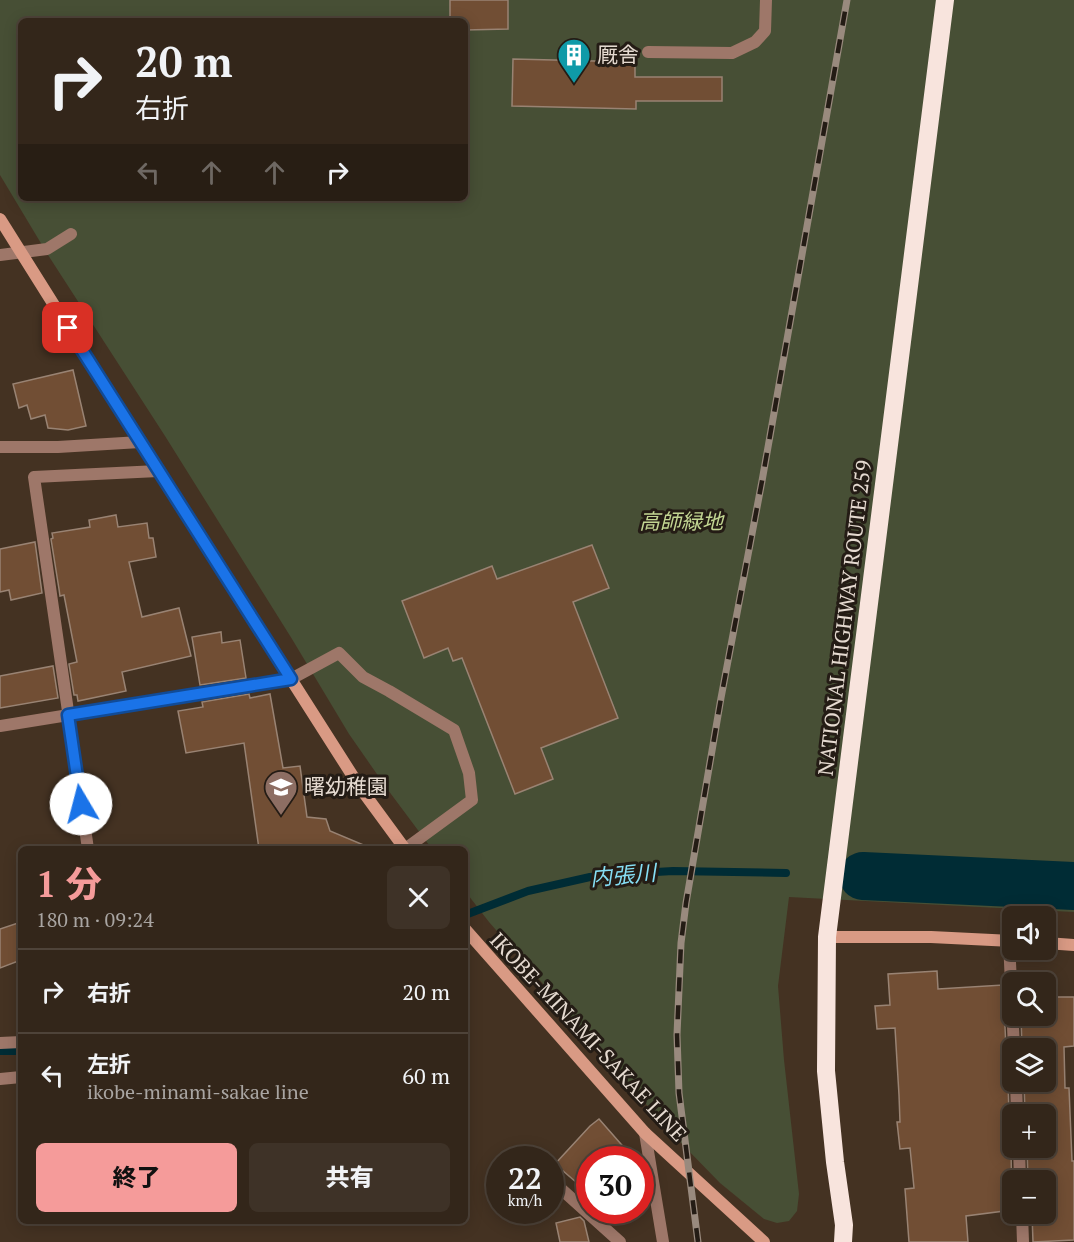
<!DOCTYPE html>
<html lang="ja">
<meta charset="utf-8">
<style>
:root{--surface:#33261a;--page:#3e3227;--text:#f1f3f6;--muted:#a9a5a2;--line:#4e4339;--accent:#f59b9a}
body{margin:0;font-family:"PT Serif","Noto Sans JP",serif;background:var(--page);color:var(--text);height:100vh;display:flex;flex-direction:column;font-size:22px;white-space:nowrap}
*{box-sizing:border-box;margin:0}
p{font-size:20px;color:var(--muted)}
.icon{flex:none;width:33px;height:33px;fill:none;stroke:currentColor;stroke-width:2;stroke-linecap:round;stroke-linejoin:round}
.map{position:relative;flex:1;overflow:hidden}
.panel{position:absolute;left:18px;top:846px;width:450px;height:378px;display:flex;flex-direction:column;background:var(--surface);border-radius:9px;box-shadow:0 3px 15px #0003,0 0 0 2px var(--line)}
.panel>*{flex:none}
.hud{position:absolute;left:18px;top:18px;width:450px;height:183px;border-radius:9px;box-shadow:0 3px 15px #0003,0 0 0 2px var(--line);background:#33261a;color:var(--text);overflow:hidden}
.buttons{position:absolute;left:1002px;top:906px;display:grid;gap:12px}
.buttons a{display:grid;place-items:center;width:54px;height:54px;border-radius:9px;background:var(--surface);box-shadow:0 3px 15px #0003,0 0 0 2px var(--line);font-size:30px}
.speed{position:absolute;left:486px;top:1146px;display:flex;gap:12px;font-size:30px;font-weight:700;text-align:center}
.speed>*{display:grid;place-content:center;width:78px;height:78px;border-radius:50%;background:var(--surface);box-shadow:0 3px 15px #0003,0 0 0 2px var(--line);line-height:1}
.speed small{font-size:15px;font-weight:400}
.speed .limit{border:9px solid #d22;background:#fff;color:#111}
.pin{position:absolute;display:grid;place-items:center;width:51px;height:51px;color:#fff;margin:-26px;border-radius:12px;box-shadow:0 3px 9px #0006}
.me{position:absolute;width:66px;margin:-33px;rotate:352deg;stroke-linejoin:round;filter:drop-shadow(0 0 4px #0008)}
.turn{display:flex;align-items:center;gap:21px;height:126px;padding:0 18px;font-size:27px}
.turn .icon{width:78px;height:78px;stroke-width:2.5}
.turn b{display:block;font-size:42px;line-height:51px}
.lanes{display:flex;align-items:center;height:57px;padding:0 18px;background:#0003;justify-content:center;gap:30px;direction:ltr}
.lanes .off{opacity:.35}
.round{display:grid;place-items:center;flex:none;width:63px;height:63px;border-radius:9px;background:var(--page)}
.headline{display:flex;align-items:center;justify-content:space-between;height:102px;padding:0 18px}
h1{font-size:36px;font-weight:800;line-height:45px;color:var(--accent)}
.primary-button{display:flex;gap:12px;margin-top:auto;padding:12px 18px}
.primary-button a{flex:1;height:69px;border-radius:9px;background:var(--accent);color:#111;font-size:24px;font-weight:800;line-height:69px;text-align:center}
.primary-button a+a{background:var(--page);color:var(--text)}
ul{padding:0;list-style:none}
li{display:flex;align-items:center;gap:18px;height:84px;padding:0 18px;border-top:2px solid var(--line)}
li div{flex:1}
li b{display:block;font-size:22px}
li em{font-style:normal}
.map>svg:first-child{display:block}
.green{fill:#474f35;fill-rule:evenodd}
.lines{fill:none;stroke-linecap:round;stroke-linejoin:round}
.stream{stroke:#002c35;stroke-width:8}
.river{stroke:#002c35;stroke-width:48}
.building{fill:#714e34;stroke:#998373;stroke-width:1.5}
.lane{stroke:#9e7769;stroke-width:12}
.street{stroke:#9e7769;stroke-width:12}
.secondary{stroke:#d99a84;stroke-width:12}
.highway{stroke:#f8e4dd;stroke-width:18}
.rail-casing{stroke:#998a7e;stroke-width:7}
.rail{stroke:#241c15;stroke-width:4.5;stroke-dasharray:14;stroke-linecap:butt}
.route-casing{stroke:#114b97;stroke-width:15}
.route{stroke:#1a73e8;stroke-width:10}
.labels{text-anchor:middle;stroke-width:6;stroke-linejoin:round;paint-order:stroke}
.poi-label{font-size:21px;fill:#e5dad0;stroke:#241c15;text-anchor:start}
.park-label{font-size:21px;font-style:italic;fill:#c2d592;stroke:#241c15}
.street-label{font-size:21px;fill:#e5dad0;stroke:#241c15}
.water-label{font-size:22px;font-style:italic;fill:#85def4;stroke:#241c15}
</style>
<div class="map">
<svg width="1074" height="1242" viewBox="0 0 1074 1242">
<rect width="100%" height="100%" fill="#443222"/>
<path class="green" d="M 0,0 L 1074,0 L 1074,912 L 789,897 L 778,986 L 784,1060 L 799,1194 L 797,1211 L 789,1221 L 777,1223 L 764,1219 L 720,1183 L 683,1145 L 549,997 L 552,994 L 489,922 L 465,891 L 465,849 L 432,849 L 388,790 L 349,734 L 292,639 L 165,436 L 48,255 L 0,175 ZM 21,21 L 465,21 L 465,198 L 21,198 Z"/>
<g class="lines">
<g class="stream">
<polyline points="465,915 528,891 590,877 622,874 673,871 786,873"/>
<polyline points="0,1051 21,1051"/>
</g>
<polyline class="river" points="863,876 1074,886"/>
</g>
<g class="building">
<polygon points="450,0 508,0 508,29 465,30 465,21 450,21"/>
<polygon points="513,59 635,62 635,77 722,77 722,101 636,101 636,109 512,106"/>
<polygon points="73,370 86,426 68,430 48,428 45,415 31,419 27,405 19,408 13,384"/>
<polygon points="116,515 118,527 147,523 149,538 153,538 156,557 129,562 142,617 179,608 191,656 122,672 126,691 78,701 77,695 74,695 69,664 77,662 64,595 60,596 59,589 51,539 53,538 52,533 90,527 89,520"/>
<polygon points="35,542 42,593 11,600 9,590 0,592 0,549"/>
<polygon points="592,545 609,588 573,602 618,718 541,748 553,779 515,794 462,658 453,661 448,648 424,658 402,601 492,566 497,579"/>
<polygon points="221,632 222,643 240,640 246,678 200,685 192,637"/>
<polygon points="53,666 58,698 0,708 0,676"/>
<polygon points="249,694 250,698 270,694 283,768 300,766 307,817 326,819 330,831 373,849 259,849 244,743 186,753 178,711 203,707 202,702"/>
<polygon points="21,922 21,960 0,968 0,929"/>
<polygon points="937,971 938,989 1003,985 1006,1048 1007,1053 1012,1056 1012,1075 1009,1078 1008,1082 1009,1114 1012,1121 1012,1143 1011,1148 1012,1210 966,1216 968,1242 909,1242 905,1189 914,1188 910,1148 900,1149 897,1122 900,1122 899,1095 895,1028 877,1029 875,1006 890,1005 888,974"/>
<polygon points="1054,981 1055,997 1074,997 1074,1046 1064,1047 1065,1088 1069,1088 1072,1161 1074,1161 1074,1240 1033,1242 1032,1214 1046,1214 1046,1180 1028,1180 1027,1148 1046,1148 1046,1114 1025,1114 1024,1082 1046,1082 1046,1048 1022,1048 1021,1016 1046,1016 1046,982 1037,982"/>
<polygon points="599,1119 635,1160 590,1160 590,1194 555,1164 590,1126"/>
<polygon points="580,1217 584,1221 589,1242 560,1242 556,1223"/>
</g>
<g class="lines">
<g class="lane">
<polyline points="648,52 732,53 755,42 765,31 766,0"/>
<polyline points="291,679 339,653 363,677 389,691 454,730 469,773 472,800 405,849"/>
</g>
<g class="street">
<polyline points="0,255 47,249 71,234"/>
<polyline points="0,447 58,447 140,442"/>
<polyline points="0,726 291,679"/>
<polyline points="88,849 34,477 158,471"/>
<polyline points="1009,941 1014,1048"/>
<polyline points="0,1043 21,1042"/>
<polyline points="0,1079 21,1077"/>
<polyline points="1016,1082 1017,1114"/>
<polyline points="645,1133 663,1242"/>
<polyline points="1019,1148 1020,1180"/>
<polyline points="550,1179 620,1242"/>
<polyline points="1022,1214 1023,1242"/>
</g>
<g class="secondary">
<polyline points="0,219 140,442 361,789 405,849"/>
<polyline points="465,929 645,1133 764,1242"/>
<polyline points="827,937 931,937 1012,941"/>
<polyline points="1046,943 1074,945"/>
</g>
<polyline class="highway" points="843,1242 844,1225 835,1162 826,1071 827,937 945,0"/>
<defs>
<polyline id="rail" points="698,1242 679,1093 677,1035 681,943 686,903 721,698 762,481 847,0"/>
</defs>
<use href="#rail" class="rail-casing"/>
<use href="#rail" class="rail"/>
</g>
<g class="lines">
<defs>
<polyline id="route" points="68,328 291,679 68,715 81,804"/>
</defs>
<use href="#route" class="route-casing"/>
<use href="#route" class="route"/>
</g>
<defs>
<symbol id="building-pin" viewBox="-11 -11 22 30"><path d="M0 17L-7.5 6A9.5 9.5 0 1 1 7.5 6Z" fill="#0f9aa8" stroke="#241c15"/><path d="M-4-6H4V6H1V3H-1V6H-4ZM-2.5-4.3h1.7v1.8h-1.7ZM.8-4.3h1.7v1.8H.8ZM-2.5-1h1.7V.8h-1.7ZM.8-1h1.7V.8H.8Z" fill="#fff"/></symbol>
<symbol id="school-pin" viewBox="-11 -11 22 30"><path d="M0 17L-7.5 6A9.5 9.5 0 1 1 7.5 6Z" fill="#8d6e63" stroke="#241c15"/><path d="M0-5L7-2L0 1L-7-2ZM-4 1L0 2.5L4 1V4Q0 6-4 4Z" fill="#fff"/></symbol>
</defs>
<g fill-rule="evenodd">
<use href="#building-pin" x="555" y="36" width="38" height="52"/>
<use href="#school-pin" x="262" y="768" width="38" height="52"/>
</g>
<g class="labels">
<g class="poi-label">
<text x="597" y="62">厩舎</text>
<text x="304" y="794">曙幼稚園</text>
</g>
<g class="park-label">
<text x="681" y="529">高師緑地</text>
</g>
<g class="street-label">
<text transform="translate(845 618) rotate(-83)" y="7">NATIONAL HIGHWAY ROUTE 259</text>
<text transform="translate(588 1037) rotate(47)" y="7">IKOBE-MINAMI-SAKAE LINE</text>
</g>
<g class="water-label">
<text transform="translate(623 875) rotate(-5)" y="8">内張川</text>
</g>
</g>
</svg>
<div class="buttons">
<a><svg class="icon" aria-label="sound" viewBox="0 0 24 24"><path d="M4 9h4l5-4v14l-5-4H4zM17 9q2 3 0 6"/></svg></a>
<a><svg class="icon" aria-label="search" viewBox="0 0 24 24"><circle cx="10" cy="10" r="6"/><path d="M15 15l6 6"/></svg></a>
<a><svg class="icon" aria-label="layers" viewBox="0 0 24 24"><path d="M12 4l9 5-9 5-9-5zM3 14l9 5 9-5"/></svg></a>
<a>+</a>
<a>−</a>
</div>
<div class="speed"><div>22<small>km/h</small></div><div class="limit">30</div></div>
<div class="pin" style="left:68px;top:328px;background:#d93025"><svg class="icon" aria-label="arrive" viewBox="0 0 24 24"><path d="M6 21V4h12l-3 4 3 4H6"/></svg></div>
<svg class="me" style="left:81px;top:804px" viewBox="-20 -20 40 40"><circle r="19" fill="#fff"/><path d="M0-13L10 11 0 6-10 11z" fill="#1a73e8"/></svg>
<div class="hud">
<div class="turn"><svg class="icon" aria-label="right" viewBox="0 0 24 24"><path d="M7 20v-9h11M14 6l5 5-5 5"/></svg><div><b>20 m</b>右折</div></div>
<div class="lanes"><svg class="icon off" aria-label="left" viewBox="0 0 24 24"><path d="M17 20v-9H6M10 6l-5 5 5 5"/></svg><svg class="icon off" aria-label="ahead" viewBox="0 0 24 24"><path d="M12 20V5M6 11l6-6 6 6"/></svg><svg class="icon off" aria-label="ahead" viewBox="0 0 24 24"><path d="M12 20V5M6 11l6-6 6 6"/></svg><svg class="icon" aria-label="right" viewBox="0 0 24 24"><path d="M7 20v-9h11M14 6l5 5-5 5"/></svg></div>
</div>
<section class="panel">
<div class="headline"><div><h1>1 分</h1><p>180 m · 09:24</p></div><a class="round"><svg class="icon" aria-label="close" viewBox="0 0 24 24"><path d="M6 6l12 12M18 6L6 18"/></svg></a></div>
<ul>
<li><svg class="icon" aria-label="right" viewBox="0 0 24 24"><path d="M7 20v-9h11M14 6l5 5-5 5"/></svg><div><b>右折</b></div><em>20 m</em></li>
<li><svg class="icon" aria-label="left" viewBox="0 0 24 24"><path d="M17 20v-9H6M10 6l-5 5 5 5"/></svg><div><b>左折</b><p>ikobe-minami-sakae line</p></div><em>60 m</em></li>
</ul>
<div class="primary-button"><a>終了</a><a>共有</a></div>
</section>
</div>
